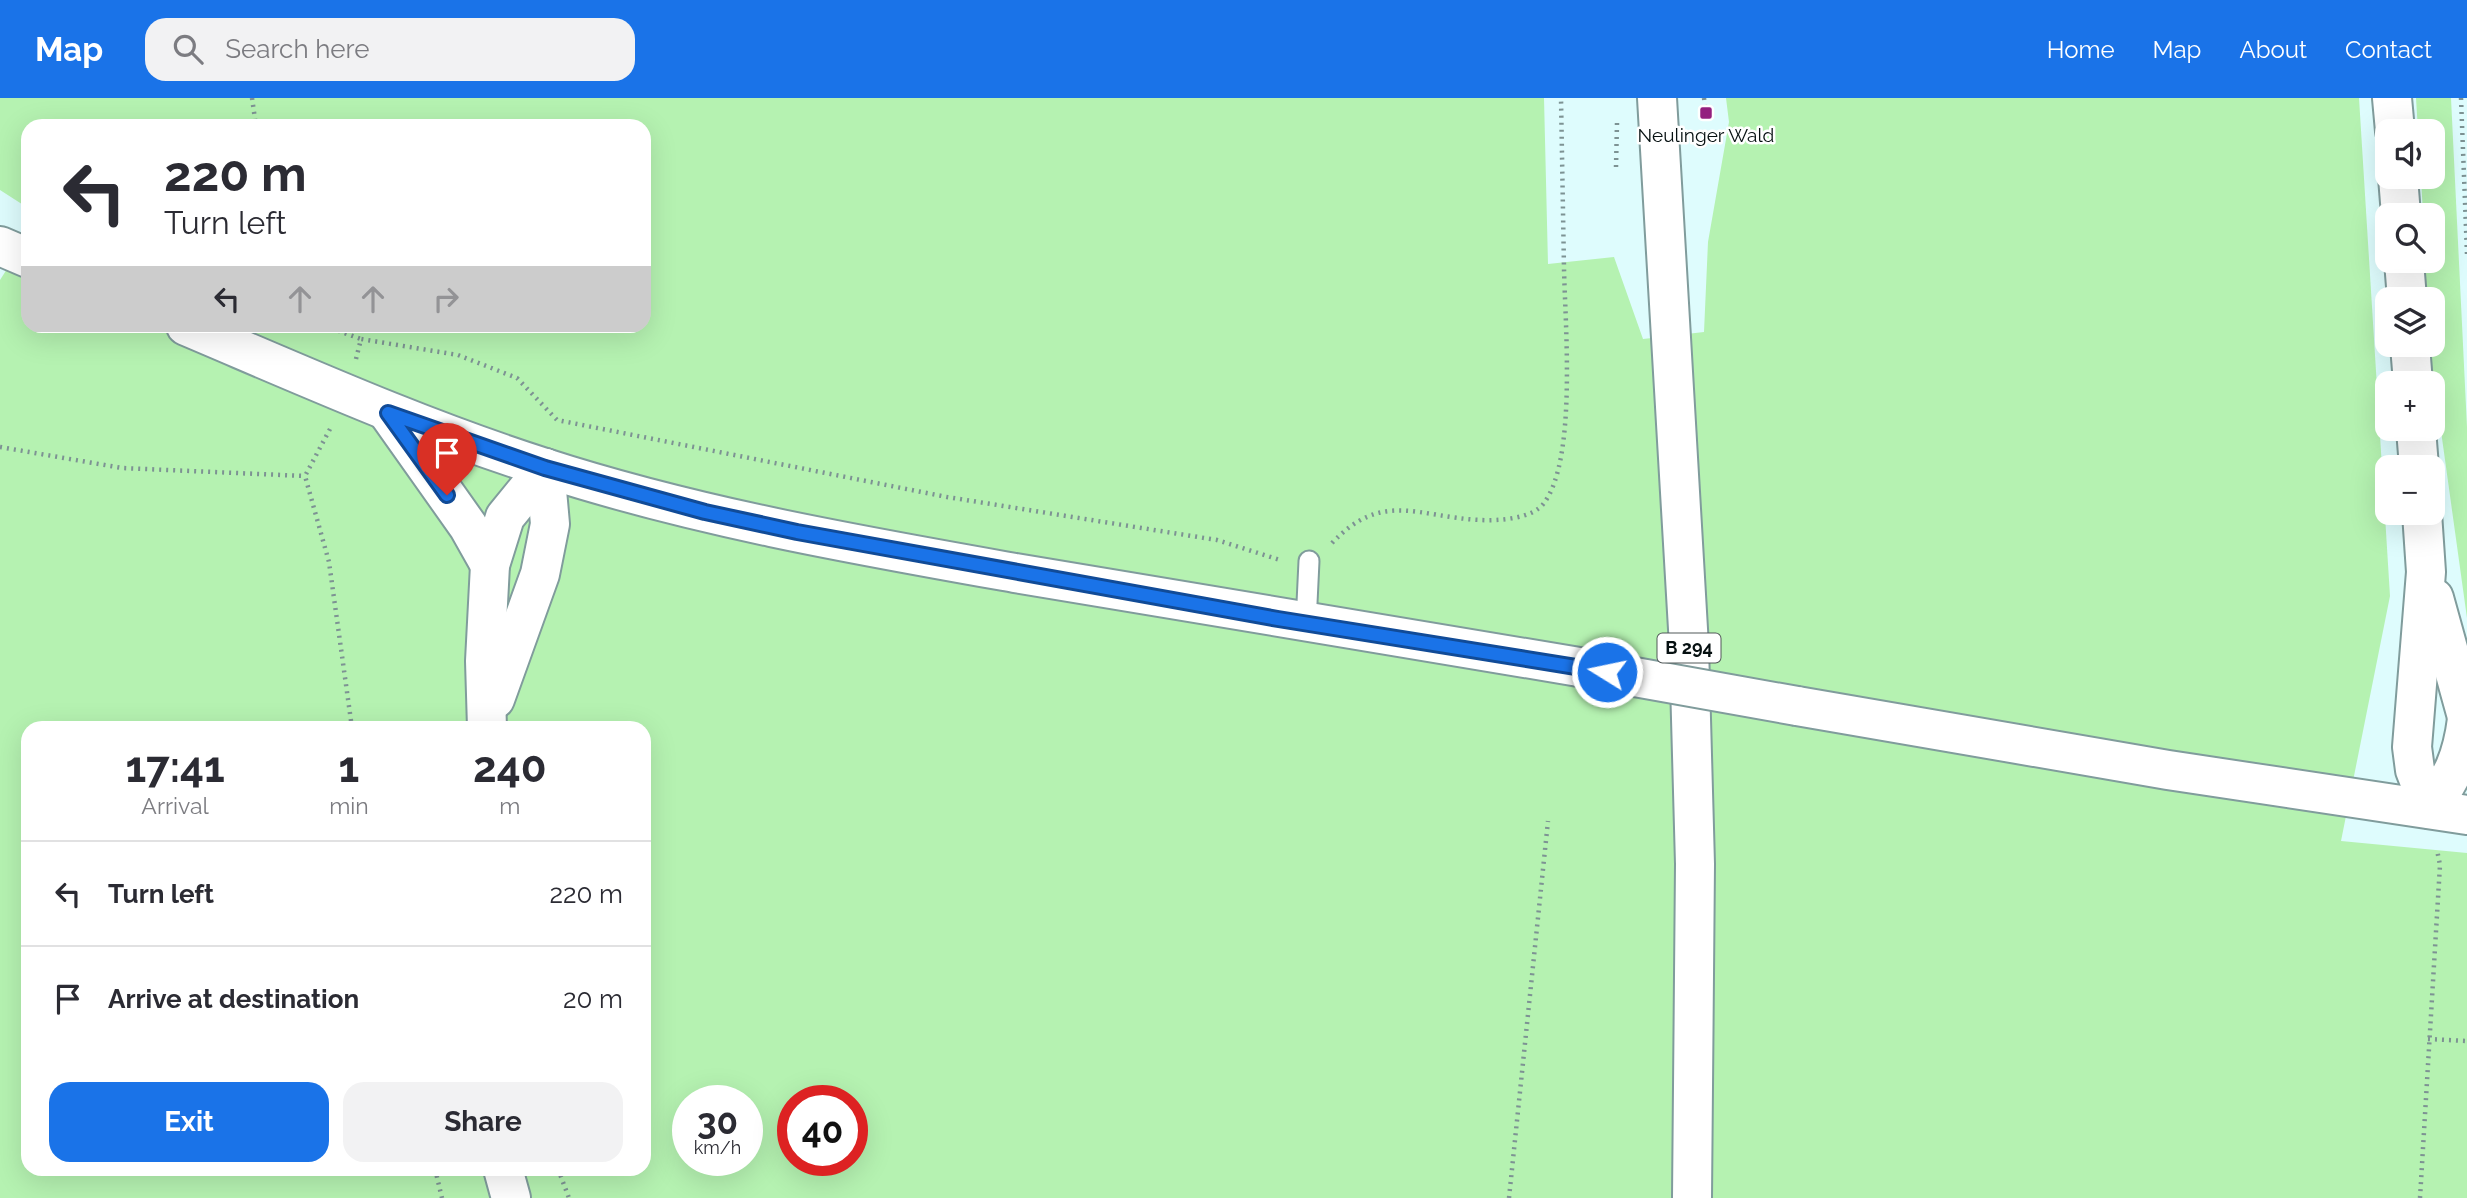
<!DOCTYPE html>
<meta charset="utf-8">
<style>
:root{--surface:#fff;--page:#f2f2f3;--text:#2b2b33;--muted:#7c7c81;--line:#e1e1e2;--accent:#1a73e8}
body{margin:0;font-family:Raleway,sans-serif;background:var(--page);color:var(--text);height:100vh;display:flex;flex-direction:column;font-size:26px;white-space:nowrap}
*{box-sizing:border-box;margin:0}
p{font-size:23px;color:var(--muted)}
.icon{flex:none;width:38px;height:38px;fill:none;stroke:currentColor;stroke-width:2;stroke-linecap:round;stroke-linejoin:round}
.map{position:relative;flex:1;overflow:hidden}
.details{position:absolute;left:21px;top:623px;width:630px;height:455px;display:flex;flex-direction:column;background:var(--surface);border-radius:21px;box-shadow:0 7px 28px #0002}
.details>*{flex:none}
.hud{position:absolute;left:21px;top:21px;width:630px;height:214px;border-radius:21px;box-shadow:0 7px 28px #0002;background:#fff;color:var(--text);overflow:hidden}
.tools{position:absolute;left:2375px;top:21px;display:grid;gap:14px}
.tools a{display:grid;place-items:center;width:70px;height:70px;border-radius:14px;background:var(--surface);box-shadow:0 7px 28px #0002;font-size:35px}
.speed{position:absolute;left:672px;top:987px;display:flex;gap:14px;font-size:35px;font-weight:700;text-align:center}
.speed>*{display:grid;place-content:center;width:91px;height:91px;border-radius:50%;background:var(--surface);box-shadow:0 7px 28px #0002;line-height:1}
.speed small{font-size:18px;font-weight:400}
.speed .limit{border:10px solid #d22;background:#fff;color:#111}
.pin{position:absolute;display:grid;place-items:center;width:60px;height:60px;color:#fff;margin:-72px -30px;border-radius:50% 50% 50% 0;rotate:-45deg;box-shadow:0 0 7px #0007}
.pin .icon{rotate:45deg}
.me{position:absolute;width:77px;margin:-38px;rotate:280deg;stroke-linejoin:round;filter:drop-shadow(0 0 5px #0008)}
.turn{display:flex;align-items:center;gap:24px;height:147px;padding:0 28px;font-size:32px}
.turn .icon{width:91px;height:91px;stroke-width:2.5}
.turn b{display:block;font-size:49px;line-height:60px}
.lanes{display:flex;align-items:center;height:66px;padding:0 28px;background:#0003;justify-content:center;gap:35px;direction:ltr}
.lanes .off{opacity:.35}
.eta{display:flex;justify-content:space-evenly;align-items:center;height:119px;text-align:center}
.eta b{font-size:42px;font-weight:700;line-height:49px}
.button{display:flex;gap:14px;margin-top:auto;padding:14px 28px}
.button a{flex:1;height:80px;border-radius:21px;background:var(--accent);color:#fff;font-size:28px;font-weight:700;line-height:80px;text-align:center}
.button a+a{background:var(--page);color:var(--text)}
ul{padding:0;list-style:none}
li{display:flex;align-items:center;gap:21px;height:105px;padding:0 28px;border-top:2px solid var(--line)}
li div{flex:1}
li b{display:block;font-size:26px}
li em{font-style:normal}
header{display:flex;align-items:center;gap:42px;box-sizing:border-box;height:98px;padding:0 35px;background:var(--accent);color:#fff}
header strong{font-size:33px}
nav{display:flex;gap:38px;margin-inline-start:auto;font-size:24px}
.search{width:490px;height:63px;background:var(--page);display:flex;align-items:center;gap:18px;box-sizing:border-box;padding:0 24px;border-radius:21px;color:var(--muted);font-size:26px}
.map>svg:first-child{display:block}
.green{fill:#b5f2b1;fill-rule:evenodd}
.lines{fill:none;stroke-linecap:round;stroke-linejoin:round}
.service-casing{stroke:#809c9c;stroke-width:23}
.tertiary-casing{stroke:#809c9c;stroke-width:42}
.primary-casing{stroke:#809c9c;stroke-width:42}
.path{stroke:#7d9293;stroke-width:4.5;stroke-dasharray:2 5;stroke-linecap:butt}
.service{stroke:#fff;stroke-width:19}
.tertiary{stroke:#fff;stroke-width:38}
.primary{stroke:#fff;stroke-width:38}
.tertiary-bridge-casing{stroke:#809c9c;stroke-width:42;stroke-linecap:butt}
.tertiary-bridge{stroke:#fff;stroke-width:38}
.route-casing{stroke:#114b97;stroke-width:18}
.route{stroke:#1a73e8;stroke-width:12}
.poi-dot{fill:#93207f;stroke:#fff;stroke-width:2.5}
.labels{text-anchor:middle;stroke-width:5;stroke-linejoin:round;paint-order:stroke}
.shield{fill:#fff;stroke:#515858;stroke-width:2}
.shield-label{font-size:18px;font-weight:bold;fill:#061011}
.poi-label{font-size:19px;fill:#061011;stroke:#fff}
</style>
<header>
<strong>Map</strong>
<div class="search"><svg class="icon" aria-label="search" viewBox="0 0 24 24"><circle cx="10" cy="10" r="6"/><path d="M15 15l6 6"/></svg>Search here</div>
<nav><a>Home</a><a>Map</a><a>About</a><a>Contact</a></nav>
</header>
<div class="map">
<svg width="2467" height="1100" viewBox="0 0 2467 1100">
<rect width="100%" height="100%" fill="#defcfd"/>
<g class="green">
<path d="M 0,0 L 1544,0 L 1548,166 L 1614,159 L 1643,241 L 1704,234 L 1708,144 L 1729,24 L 1726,0 L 2359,0 L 2390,498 L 2341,743 L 2467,755 L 2467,1100 L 0,1100 L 0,182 L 28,138 L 28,228 L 644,228 L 644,28 L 28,28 L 28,110 L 0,92 ZM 28,630 L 644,630 L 644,1071 L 28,1071 ZM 688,1003 L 747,1003 L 747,1062 L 688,1062 ZM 793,1003 L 852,1003 L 852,1062 L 793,1062 Z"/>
<polygon points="2416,0 2451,0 2467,329 2467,520 2431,261 2432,201 2427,201 2425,163 2432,163 2432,117 2423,117 2421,79 2432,79 2432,33 2418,33"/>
</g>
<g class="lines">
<defs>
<polyline id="service" points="1306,526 1309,463"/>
<g id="tertiary">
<polyline points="0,148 28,160"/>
<path d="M 186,228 C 304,278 420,330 542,369 C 696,419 857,447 1015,475 C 1203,508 1391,539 1579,569"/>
<polyline points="1797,608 2168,672 2467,717"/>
</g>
<g id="primary">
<polyline points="1657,0 1689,548 1695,766 1692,1100"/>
<polyline points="2392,0 2395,33"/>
<polyline points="2398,79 2401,117"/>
<polyline points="2404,163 2407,201"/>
<polyline points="2410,247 2413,285"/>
<polyline points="388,315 468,428 490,467"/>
<polyline points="2416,331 2419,369"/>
<polyline points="2422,415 2426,474 2412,649 2415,672 2430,711"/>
<polyline points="2434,500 2467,619"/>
<polyline points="495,601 540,476 550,426 545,370"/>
<polyline points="487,630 485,563 490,467 505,419 545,370"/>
<path d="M 2430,711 C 2452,679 2462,661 2467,621"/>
<polyline points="503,1071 511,1100"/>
</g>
</defs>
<use href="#service" class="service-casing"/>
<use href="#tertiary" class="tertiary-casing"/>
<use href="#primary" class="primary-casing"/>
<g class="path">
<polyline points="252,0 256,28"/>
<polyline points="1704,0 1706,15"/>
<polyline points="2461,0 2467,156"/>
<polyline points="1616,69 1617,25"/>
<polyline points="325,228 361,241"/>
<polyline points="356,261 361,241 458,257 517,280 557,322 947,399 1217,442 1280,462"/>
<polyline points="330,331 305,378 329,464 352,630"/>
<polyline points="0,349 122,370 305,378"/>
<path d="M 1332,445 C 1382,392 1418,419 1480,422 C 1497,423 1533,421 1544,405 C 1577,361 1565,226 1564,170 C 1563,113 1562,57 1561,0"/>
<polyline points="2428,941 2467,943"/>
<polyline points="435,1071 442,1100"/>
<polyline points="558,1071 569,1100"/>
<polyline points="1509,1100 1548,723"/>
<polyline points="2420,1100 2440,767 2437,752"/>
</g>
<use href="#service" class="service"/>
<use href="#tertiary" class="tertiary"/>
<use href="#primary" class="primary"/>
<defs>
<polyline id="tertiary-bridge" points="1579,569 1797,608"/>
</defs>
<use href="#tertiary-bridge" class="tertiary-bridge-casing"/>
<use href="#tertiary-bridge" class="tertiary-bridge"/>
</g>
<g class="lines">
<defs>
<polyline id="route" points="447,397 388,315 545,370 705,414 797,434 1278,521 1607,574"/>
</defs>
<use href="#route" class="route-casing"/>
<use href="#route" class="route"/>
</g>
<rect class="poi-dot" x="1699" y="8" width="14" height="14" rx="3.5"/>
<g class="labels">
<rect class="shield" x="1657.5" y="535.5" width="63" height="29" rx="5"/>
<g class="shield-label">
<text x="1689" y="556">B 294</text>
</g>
<g class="poi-label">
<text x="1706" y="44">Neulinger Wald</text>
</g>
</g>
</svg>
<div class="tools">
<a><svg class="icon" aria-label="sound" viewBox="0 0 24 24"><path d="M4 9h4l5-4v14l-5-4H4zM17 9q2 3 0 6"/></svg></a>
<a><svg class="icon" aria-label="search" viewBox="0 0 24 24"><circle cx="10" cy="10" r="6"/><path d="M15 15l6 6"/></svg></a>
<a><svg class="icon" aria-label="layers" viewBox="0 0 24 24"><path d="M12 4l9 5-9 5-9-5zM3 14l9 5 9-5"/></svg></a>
<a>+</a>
<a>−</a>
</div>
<div class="speed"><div>30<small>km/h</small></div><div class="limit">40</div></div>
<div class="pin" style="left:447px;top:397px;background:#d93025"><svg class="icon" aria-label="arrive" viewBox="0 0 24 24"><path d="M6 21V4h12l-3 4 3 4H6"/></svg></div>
<svg class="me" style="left:1607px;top:574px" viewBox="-20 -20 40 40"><circle r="17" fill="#1a73e8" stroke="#fff" stroke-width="3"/><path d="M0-11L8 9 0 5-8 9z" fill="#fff"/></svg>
<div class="hud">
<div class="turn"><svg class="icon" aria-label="left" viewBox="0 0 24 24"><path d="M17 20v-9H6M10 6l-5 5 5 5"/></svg><div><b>220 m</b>Turn left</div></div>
<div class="lanes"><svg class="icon" aria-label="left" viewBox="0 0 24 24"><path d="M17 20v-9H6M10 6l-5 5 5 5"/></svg><svg class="icon off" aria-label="ahead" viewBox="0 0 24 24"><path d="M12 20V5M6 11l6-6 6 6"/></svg><svg class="icon off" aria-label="ahead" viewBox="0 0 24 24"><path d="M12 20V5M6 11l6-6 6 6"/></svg><svg class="icon off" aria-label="right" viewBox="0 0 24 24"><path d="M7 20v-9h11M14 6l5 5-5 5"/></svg></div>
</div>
<section class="details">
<div class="eta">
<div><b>17:41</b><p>Arrival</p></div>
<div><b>1</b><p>min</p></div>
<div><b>240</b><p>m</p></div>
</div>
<ul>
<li><svg class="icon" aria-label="left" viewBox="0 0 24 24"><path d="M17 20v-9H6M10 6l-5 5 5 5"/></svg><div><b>Turn left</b></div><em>220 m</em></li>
<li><svg class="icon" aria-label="arrive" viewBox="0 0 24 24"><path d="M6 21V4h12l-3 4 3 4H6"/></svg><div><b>Arrive at destination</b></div><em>20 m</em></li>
</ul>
<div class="button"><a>Exit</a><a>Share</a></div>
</section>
</div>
